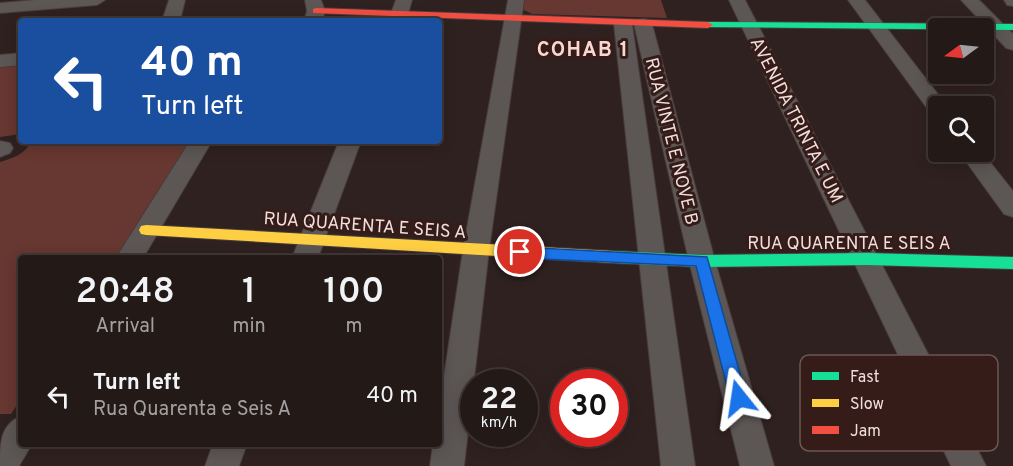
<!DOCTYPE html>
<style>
:root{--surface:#231917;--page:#2b2220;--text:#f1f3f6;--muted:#a3a0a1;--line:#403836}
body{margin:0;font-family:Overpass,sans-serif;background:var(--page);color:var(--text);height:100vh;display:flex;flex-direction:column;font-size:22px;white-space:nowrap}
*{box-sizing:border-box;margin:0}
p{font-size:20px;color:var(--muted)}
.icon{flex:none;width:33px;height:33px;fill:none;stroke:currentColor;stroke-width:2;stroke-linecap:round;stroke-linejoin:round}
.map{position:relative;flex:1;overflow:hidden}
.drawer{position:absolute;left:18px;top:255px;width:424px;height:192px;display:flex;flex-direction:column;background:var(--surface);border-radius:6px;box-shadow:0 3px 15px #0003,0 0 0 2px var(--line)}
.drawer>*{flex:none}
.guide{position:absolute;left:18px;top:18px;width:424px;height:126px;border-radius:6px;box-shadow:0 3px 15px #0003,0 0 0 2px var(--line);background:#1a4fa0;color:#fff;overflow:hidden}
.needle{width:39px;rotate:255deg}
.tools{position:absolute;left:928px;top:18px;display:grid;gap:12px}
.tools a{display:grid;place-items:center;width:66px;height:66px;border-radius:6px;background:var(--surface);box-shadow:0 3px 15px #0003,0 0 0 2px var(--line);font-size:30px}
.speed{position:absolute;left:460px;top:369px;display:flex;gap:12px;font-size:30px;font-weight:700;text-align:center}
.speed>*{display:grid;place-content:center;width:78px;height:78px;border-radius:50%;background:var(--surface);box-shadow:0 3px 15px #0003,0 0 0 2px var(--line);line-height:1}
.speed small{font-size:15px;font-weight:400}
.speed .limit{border:9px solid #d22;background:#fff;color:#111}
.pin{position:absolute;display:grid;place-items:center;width:51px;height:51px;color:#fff;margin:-26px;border:3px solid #fff;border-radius:50%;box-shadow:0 2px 6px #0007}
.me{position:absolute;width:66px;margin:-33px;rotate:345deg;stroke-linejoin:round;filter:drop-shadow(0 0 4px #0008)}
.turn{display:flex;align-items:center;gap:21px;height:126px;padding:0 24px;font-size:27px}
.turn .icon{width:78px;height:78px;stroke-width:2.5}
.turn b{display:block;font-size:42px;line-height:51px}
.eta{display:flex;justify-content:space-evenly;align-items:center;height:102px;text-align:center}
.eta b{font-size:36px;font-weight:600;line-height:42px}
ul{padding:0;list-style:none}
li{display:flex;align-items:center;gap:18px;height:78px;padding:0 24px}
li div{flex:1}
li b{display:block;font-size:22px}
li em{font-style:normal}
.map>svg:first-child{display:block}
.green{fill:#673731}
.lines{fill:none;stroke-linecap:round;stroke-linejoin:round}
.street-casing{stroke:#483c3b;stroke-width:2}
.fast-casing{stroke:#483c3b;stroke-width:2}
.slow-casing{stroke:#483c3b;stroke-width:2}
.jam-casing{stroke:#483c3b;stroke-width:2}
.street{fill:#5c5655;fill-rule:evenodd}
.fast{fill:#16e098;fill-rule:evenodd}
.slow{fill:#ffcf43;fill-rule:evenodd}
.jam{fill:#f24e42;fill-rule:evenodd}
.route{fill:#1a73e8;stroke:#114b97;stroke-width:1.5}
.labels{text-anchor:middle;stroke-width:6;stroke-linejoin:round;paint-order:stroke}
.street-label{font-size:18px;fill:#f1dfdd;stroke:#351c19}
.far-district-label{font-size:20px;font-weight:bold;letter-spacing:1.5px;fill:#fad7d2;stroke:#351c19}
.key{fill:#351c19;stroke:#6d5654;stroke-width:1.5}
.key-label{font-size:16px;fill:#f1dfdd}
</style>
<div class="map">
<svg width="1013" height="466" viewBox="0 0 1013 466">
<rect width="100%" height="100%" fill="#2f211f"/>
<g class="green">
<polygon points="521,0 661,0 667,18 532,14 522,9"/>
<polygon points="21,64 21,134 0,137 0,66"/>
<path d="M 31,141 L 194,141 L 115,258 L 21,258 L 21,399 L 11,414 L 0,414 L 0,162 C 13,158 26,154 31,141 Z"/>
</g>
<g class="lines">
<defs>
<g id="street">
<polygon points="35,0 105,0 97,5 0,13 0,3"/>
<polygon points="169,0 185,0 180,21 162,21"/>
<polygon points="305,0 321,0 325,11 322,21 304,21 307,11"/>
<polygon points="396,0 412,0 406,21 388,21"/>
<polygon points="508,0 524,0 489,250 464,466 430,466 433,444 440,444 440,403 463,250"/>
<polygon points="729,0 745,0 986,466 951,466"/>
<polygon points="848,0 865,0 947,106 939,106 939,117 932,115"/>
<polygon points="961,0 979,0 1013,34 1013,50 1006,48"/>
<polygon points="1004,0 1013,0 1013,6 1007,5"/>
<polygon points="623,19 629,20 632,24 695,466 661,466 614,24 617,20"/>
<polygon points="643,19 649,20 652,24 715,261 774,466 740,466 689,261 634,24 637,20"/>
<polygon points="21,53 21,65 0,67 0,55"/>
<polygon points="0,141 10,143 13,148 10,153 0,157"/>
<polygon points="190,141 212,141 143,258 116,258"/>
<polygon points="339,141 361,141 318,258 292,258"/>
<polygon points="959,152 982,152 1013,191 1013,217 1004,214"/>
<path d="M 21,416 L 21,444 L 32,444 L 19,466 L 0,466 C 0,443 0,425 21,416 Z"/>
<polygon points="213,444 247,444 239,466 205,466"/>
</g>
<g id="fast">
<polygon points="708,22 1013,24 1013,30 705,27 703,25"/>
<polygon points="613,251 702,255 867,253 1013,257 1013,269 867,265 702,267 613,263 608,261 606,257 608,253"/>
</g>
<polygon id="slow" points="146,225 613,251 618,253 620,257 618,261 613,263 146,235 141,234 139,230 141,226"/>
<polygon id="jam" points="316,8 708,22 713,25 708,28 313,13 313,9"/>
</defs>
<use href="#street" class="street-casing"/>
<use href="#fast" class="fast-casing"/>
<use href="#slow" class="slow-casing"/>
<use href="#jam" class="jam-casing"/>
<use href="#street" class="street"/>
<use href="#fast" class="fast"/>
<use href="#slow" class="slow"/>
<use href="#jam" class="jam"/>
</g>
<polygon class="route" points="520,247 707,257 747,398 745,403 739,406 733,403 730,398 696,266 520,258 515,256 513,252 515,248"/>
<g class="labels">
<g class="street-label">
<text transform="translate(797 120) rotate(63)" y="6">AVENIDA TRINTA E UM</text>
<text transform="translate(672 141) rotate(76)" y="6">RUA VINTE E NOVE B</text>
<text transform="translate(365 225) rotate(4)" y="6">RUA QUARENTA E SEIS A</text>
<text x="849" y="249">RUA QUARENTA E SEIS A</text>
</g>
<g class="far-district-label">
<text x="583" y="56">COHAB 1</text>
</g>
</g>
<rect x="800" y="355" width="198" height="96" rx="9" class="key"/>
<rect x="812" y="372" width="27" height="8" fill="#16e098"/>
<rect x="812" y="399" width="27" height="8" fill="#ffcf43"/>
<rect x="812" y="426" width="27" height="8" fill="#f24e42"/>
<g class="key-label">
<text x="850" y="382">Fast</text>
<text x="850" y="409">Slow</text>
<text x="850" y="436">Jam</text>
</g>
</svg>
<div class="tools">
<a><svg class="needle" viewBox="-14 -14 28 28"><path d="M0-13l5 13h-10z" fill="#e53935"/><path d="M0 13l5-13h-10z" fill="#a3a0a1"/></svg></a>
<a><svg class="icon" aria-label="search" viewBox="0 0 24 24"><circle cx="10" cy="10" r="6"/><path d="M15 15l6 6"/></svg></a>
</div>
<div class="speed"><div>22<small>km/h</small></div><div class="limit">30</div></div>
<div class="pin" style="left:520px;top:252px;background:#d93025"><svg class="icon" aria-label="arrive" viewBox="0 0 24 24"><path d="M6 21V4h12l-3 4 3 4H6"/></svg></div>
<svg class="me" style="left:739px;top:398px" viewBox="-20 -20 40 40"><path d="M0-17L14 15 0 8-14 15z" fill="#1a73e8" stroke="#fff" stroke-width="4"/></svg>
<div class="guide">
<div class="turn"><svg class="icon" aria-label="left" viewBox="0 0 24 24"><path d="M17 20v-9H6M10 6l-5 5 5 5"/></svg><div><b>40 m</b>Turn left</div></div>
</div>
<section class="drawer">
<div class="eta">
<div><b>20:48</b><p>Arrival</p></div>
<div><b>1</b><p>min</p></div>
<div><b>100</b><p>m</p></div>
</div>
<ul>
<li><svg class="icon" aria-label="left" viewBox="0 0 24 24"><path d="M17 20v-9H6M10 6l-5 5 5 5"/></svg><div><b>Turn left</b><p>Rua Quarenta e Seis A</p></div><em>40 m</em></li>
</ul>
</section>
</div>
